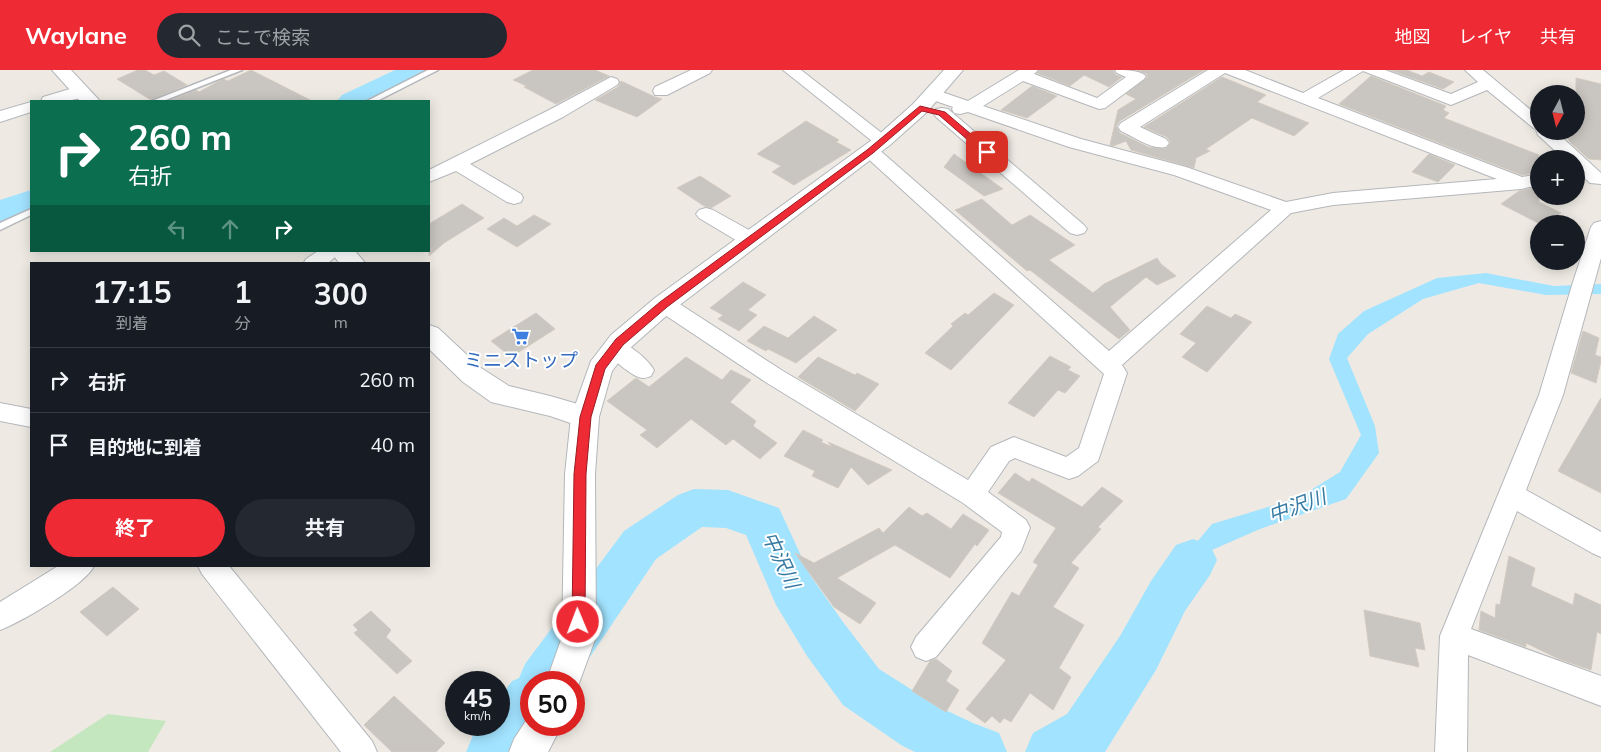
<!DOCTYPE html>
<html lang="ja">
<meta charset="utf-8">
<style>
:root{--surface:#171b24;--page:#242831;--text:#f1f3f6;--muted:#9ea1a6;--line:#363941;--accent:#ee2a35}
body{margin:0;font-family:Mulish,"Noto Sans JP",sans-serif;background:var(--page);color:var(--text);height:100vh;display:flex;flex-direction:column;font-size:19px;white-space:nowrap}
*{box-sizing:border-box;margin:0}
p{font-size:16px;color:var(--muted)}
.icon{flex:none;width:28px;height:28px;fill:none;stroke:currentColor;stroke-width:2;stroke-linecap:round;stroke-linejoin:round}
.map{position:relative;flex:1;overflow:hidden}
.details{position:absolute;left:30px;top:192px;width:400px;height:305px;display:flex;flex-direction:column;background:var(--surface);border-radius:0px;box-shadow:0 2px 12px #0003}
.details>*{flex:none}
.hud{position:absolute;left:30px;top:30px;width:400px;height:152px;border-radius:0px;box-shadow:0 2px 12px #0003;background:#0b6e4f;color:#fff;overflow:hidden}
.needle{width:32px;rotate:187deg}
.fabs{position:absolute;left:1530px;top:15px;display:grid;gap:10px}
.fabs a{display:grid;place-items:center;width:55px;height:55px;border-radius:50%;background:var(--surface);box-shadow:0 2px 12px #0003;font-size:25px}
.speed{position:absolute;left:445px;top:601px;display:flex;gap:10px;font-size:25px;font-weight:700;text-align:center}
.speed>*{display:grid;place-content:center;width:65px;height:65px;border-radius:50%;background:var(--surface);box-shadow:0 2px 12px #0003;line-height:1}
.speed small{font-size:12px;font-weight:400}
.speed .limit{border:8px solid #d22;background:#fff;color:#111}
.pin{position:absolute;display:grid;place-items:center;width:42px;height:42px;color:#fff;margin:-21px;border-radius:10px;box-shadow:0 2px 8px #0006}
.me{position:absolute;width:55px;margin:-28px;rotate:359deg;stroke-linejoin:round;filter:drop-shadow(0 0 4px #0008)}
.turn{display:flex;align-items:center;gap:18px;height:105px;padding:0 15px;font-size:22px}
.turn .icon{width:65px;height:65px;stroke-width:2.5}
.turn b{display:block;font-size:35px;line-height:42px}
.lanes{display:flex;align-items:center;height:48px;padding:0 15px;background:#0003;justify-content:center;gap:25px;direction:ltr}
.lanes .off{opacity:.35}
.eta{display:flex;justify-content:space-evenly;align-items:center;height:85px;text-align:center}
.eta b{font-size:30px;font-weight:700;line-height:35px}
.primary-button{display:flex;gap:10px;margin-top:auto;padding:10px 15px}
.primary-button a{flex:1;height:58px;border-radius:30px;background:var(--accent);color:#fff;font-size:20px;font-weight:700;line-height:58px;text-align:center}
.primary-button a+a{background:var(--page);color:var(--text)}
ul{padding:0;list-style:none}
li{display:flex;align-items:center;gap:15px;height:65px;padding:0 15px;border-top:1px solid var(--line)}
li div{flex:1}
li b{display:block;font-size:19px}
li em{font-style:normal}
header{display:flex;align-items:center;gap:30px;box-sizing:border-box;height:70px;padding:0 25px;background:var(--accent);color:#fff}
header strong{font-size:24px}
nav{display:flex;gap:28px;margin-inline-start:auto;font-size:18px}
.search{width:350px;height:45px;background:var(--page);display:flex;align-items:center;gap:12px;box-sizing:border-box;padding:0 18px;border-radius:28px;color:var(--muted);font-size:19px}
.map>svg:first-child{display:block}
.green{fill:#c4e7bf}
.water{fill:#a2e3ff}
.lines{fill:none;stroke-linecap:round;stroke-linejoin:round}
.river{fill:#a2e3ff;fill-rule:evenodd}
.building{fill:#c9c5c0;stroke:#d3cbc1}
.service-casing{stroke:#b4b7bb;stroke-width:3}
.minor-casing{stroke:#b4b7bb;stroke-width:2}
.tertiary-casing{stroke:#b4b7bb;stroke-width:2}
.secondary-casing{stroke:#b2b7bb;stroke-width:2}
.service{fill:#fff;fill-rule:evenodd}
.minor{fill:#fff;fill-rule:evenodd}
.tertiary{fill:#fff;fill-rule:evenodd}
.secondary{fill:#fff;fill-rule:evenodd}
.route{fill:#ee2a35;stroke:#9b1b22}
.labels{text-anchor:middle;stroke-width:4;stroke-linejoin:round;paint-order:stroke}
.shop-label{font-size:19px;fill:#366cbe;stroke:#fff}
.water-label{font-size:20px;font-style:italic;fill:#377aa2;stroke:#fff}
</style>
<header>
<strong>Waylane</strong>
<div class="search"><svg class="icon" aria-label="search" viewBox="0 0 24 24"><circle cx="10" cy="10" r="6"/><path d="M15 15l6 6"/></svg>ここで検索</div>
<nav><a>地図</a><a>レイヤ</a><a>共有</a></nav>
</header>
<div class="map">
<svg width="1601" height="682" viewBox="0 0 1601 682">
<rect width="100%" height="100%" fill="#eeeae3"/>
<polygon class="green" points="108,644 166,651 148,682 50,682"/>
<polygon class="water" points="1486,203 1554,216 1601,214 1601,224 1546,225 1479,213 1423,229 1368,264 1347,288 1375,356 1379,383 1346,429 1260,459 1205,483 1162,538 1172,502 1212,454 1298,428 1340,402 1361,365 1329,289 1338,264 1364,241 1437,208"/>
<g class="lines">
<g class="river">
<polygon points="395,0 431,0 427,6 374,31 337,31 342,25"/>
<polygon points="31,120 31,142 0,152 0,130"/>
<polygon points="694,419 728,420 779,438 810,505 843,552 879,599 939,637 973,653 999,663 1007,682 915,682 901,675 843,635 807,586 776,535 746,465 726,458 702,457 656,489 573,612 531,612 531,655 544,655 526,682 466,682 474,663 479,655 499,655 499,629 512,611 519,608 525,594 624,461 678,425"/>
<polygon points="1193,469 1210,475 1217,490 1210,505 1185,541 1156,600 1105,682 1025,682 1033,663 1067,644 1120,566 1151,511 1176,475"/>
</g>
</g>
<g class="building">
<polygon points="138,0 145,0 154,5 164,1 187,15 151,30 117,9"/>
<polygon points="251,0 312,31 168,31 196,20 199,22 223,9 228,11"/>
<polygon points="533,0 595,0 609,6 556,34 524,17 527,16 513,10"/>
<polygon points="1040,0 1113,0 1116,5 1122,7 1109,17 1084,5 1070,16 1037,3"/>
<polygon points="1137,0 1204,0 1120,51 1116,56 1120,63 1148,77 1166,79 1171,73 1167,67 1144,57 1222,7 1266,25 1257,32 1309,53 1294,66 1252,48 1206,79 1210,81 1196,88 1194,98 1131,80 1126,71 1113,76 1110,75 1118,40 1136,29 1126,24 1148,7 1147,4"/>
<polygon points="1390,0 1407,0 1422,6 1429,2 1454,12 1443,19"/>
<polygon points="1371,6 1446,36 1443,40 1449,43 1444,48 1539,85 1539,102 1522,105 1339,34"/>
<polygon points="1576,8 1601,14 1601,90 1589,89 1571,73 1562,61 1576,61"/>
<polygon points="621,11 655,27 662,29 637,47 595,30 618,17"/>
<polygon points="1032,16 1057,26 1027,48 1001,40"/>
<polygon points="806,51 839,70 836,72 851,80 794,115 772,102 781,96 757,84"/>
<polygon points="954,84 1003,119 984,126 944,97"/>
<polygon points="1429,84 1455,95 1438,112 1412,102"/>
<polygon points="700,106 731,126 711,138 704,136 677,118"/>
<polygon points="1539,117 1539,132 1561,143 1546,154 1540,154 1501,134 1519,121"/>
<polygon points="982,129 1012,155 1030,145 1075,175 1049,190 1093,223 1104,214 1157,188 1161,194 1176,206 1157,215 1146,207 1110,237 1130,260 1119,269 1030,200 1027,201 955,140"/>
<polygon points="462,134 484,148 444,173 429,186 429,154"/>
<polygon points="534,145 551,154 517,177 487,159 504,148 517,156"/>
<polygon points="743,212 766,225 748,240 757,245 739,261 718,249 723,245 710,238"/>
<polygon points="994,223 1014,235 951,300 925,283 953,256 951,254 965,243 968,245"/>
<polygon points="1207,236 1231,248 1235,244 1252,252 1207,302 1182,287 1196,273 1180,264"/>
<polygon points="536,243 555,259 511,287 491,271"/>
<polygon points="814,246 837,260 796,293 768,279 766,281 747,271 764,256 788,268"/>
<polygon points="1583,261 1599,268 1595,285 1601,287 1601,291 1596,313 1571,303"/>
<polygon points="1050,286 1071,297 1068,300 1080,306 1065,323 1058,320 1034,347 1008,333"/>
<polygon points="686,287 722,310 731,300 751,310 730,332 756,351 753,356 777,373 760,389 733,369 726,375 691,349 657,378 640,365 647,360 607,331 636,308 649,317"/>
<polygon points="818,287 855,305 857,303 879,314 855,341 798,307"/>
<polygon points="1601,328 1601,423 1558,401"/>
<polygon points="803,360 823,370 821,372 832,377 828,372 892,400 868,415 851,397 838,418 812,406 815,401 784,386"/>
<polygon points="1015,403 1029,412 1032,408 1082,437 1102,417 1123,431 1098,457 1101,459 1071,493 1079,498 1053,537 1084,555 1059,598 1071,607 1053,640 1030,623 1011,652 1004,648 1000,653 992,646 985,653 966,639 1006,590 982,573 1012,522 1019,526 1038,495 1033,492 1056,458 998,423"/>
<polygon points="909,437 922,446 927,443 951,459 963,444 989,460 977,476 975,474 950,508 895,475 837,508 876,533 860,554 834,537 795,483 814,493 879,458 883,463"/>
<polygon points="1509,486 1535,498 1531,516 1573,535 1575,523 1601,535 1601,564 1597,562 1591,600 1559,589 1526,573 1526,577 1479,560 1481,541 1495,548 1496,534 1500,535"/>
<polygon points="113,517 139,539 107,566 80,542"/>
<polygon points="1364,540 1420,553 1425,580 1415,578 1419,597 1370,586"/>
<polygon points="371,541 391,560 386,567 412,591 397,604 354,563 358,560 353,555"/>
<polygon points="936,589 952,601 946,611 959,620 946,642 912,621 930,591"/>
<polygon points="394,626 445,673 436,682 392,682 364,655"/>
</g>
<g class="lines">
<defs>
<g id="service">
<polygon points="231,0 242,0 163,31 152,31"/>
<polygon points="428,0 438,0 377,31 367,31"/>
<polygon points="31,139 31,145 0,160 0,153"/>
</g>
<g id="minor">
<polygon points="691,0 712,0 710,3 667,25 655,25 653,21 655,17"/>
<polygon points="783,0 801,0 892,71 889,75 883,76 877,75"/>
<path d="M 1019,0 L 1038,0 L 1034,4 L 1097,28 L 1126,7 L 1117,3 L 1115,0 C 1125,0 1139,0 1146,6 L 1144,9 L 1105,38 L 1099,39 L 1023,11 L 983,36 L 1081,69 L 1186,97 L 1286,132 L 1333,123 L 1497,109 L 1225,3 L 1140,57 L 1166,69 L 1169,73 L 1166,77 C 1152,80 1134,67 1121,61 L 1118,57 L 1121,53 L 1208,0 L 1245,0 L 1303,23 L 1344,0 L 1385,0 L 1451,24 L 1478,12 L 1465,0 L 1483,0 L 1539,47 L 1539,61 L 1555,61 L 1601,103 L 1601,114 L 1590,113 L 1576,100 L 1576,89 L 1564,89 L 1538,65 L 1536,60 L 1487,20 L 1451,35 L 1363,1 L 1318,28 L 1522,107 L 1539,104 L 1539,115 L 1521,119 L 1333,135 L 1291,143 L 1122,295 L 1127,303 L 1098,391 L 1078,406 L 1069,409 L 1015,388 L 1009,391 L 988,422 L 1026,450 L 1030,458 L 1021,481 L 936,587 L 926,591 L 916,587 L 911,577 L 916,567 L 1001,467 L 1002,462 L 963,433 L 767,313 L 656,239 L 653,234 L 656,229 L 664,227 L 672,229 L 783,301 L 968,410 L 991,377 L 1014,367 L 1066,387 L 1079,378 L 1104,304 L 864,85 L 861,81 L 864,77 L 870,76 L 876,77 L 1109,281 L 1271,140 L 1174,105 L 1069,77 L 968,42 L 960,44 L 954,43 L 952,39 L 953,37 L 927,28 L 925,24 L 927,20 L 933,19 L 968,31 Z"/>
<polygon points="611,7 617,9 619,12 617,15 563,47 470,94 521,124 523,128 521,132 514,134 507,132 456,101 429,112 429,100 551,39"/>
<path d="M 80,16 L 86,17 L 88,21 C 80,33 54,32 41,31 L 43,27 Z"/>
<polygon points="31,32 31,42 0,52 0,41"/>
<polygon points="942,38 948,39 1084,155 1087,159 1084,163 1077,165 1070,163 936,47 933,43 936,39"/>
<polygon points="706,138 713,140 758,165 761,170 758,175 751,176 744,175 699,148 696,144 699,140"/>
<polygon points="1601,151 1601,188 1563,325 1526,420 1601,462 1601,487 1592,483 1517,441 1471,559 1601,606 1601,636 1468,585 1467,682 1435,682 1440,566 1539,325 1573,212 1591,157 1594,153"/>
<polygon points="318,181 342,181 327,194 303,194 306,189"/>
<path d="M 615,270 C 629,274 647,288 654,300 L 651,306 C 648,307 646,308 643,308 C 633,308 608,286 604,278 L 607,272 Z"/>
<polygon points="0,333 31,339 31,357 0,351"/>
<path d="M 58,496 L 94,496 C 85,515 21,552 0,560 L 0,532 Z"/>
<polygon points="198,496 229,496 372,671 377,682 341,682 202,504"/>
</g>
<g id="tertiary">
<polygon points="52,0 71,0 100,31 80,31"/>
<polygon points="330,181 355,181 366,194 340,194"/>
<polygon points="429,255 438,258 481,298 509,316 550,326 595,339 599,347 595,355 585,358 550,346 491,332 463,312 429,279"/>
</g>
<g id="secondary">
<polygon points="944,0 963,0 927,42 890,75 673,240 629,279 612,301 599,347 595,404 596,567 575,624 574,624 574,612 546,612 562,567 565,404 571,347 591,291 611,265 655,228 876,67 913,34"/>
<polygon points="531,643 531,655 562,655 548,682 509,682 514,669"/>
</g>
</defs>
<use href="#service" class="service-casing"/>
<use href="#minor" class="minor-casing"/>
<use href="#tertiary" class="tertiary-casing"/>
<use href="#secondary" class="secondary-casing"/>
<use href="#service" class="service"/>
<use href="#minor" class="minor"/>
<use href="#tertiary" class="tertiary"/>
<use href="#secondary" class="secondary"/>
</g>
<polygon class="route" points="920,36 945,42 992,82 984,84 939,45 922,41 873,83 667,237 623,275 605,299 591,347 586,404 585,552 583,556 578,558 574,556 572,552 574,404 580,347 596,295 616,269 660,232 867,80"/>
<defs>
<symbol id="supermarket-bare" viewBox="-9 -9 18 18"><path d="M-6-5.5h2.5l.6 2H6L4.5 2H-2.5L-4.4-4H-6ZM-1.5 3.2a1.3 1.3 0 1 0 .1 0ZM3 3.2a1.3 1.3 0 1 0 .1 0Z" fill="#3f7fe0" stroke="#fff" stroke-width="2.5" paint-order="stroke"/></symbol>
</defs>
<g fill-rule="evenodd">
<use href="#supermarket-bare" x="508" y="254" width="25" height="25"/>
</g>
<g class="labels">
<g class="shop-label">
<text x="521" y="297">ミニストップ</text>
</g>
<g class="water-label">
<text transform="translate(1297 436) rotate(-20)" y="7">中沢川</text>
<text transform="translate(781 490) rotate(65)" y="7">中沢川</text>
</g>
</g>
</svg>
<div class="fabs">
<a><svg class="needle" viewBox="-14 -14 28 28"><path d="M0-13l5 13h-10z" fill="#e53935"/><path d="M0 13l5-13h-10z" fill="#9ea1a6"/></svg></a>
<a>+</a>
<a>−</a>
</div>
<div class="speed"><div>45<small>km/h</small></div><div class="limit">50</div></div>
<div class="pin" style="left:987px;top:82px;background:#d93025"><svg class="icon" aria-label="arrive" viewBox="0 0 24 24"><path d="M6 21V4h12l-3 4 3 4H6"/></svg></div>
<svg class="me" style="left:578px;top:552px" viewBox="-20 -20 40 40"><circle r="17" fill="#ee2a35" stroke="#fff" stroke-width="3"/><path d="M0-11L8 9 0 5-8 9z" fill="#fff"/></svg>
<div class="hud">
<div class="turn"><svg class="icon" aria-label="right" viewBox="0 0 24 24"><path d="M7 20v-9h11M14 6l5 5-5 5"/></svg><div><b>260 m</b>右折</div></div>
<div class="lanes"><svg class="icon off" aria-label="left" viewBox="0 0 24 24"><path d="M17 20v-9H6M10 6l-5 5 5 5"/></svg><svg class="icon off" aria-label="ahead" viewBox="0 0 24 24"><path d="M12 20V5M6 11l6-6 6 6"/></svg><svg class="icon" aria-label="right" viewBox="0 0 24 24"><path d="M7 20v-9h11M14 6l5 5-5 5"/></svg></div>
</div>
<section class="details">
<div class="eta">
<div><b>17:15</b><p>到着</p></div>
<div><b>1</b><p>分</p></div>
<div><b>300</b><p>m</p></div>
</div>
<ul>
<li><svg class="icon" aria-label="right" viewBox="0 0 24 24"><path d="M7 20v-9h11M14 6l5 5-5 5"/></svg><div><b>右折</b></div><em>260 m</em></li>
<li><svg class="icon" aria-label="arrive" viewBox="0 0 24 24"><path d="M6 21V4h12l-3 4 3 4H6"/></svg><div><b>目的地に到着</b></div><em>40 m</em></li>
</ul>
<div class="primary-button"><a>終了</a><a>共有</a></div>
</section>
</div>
